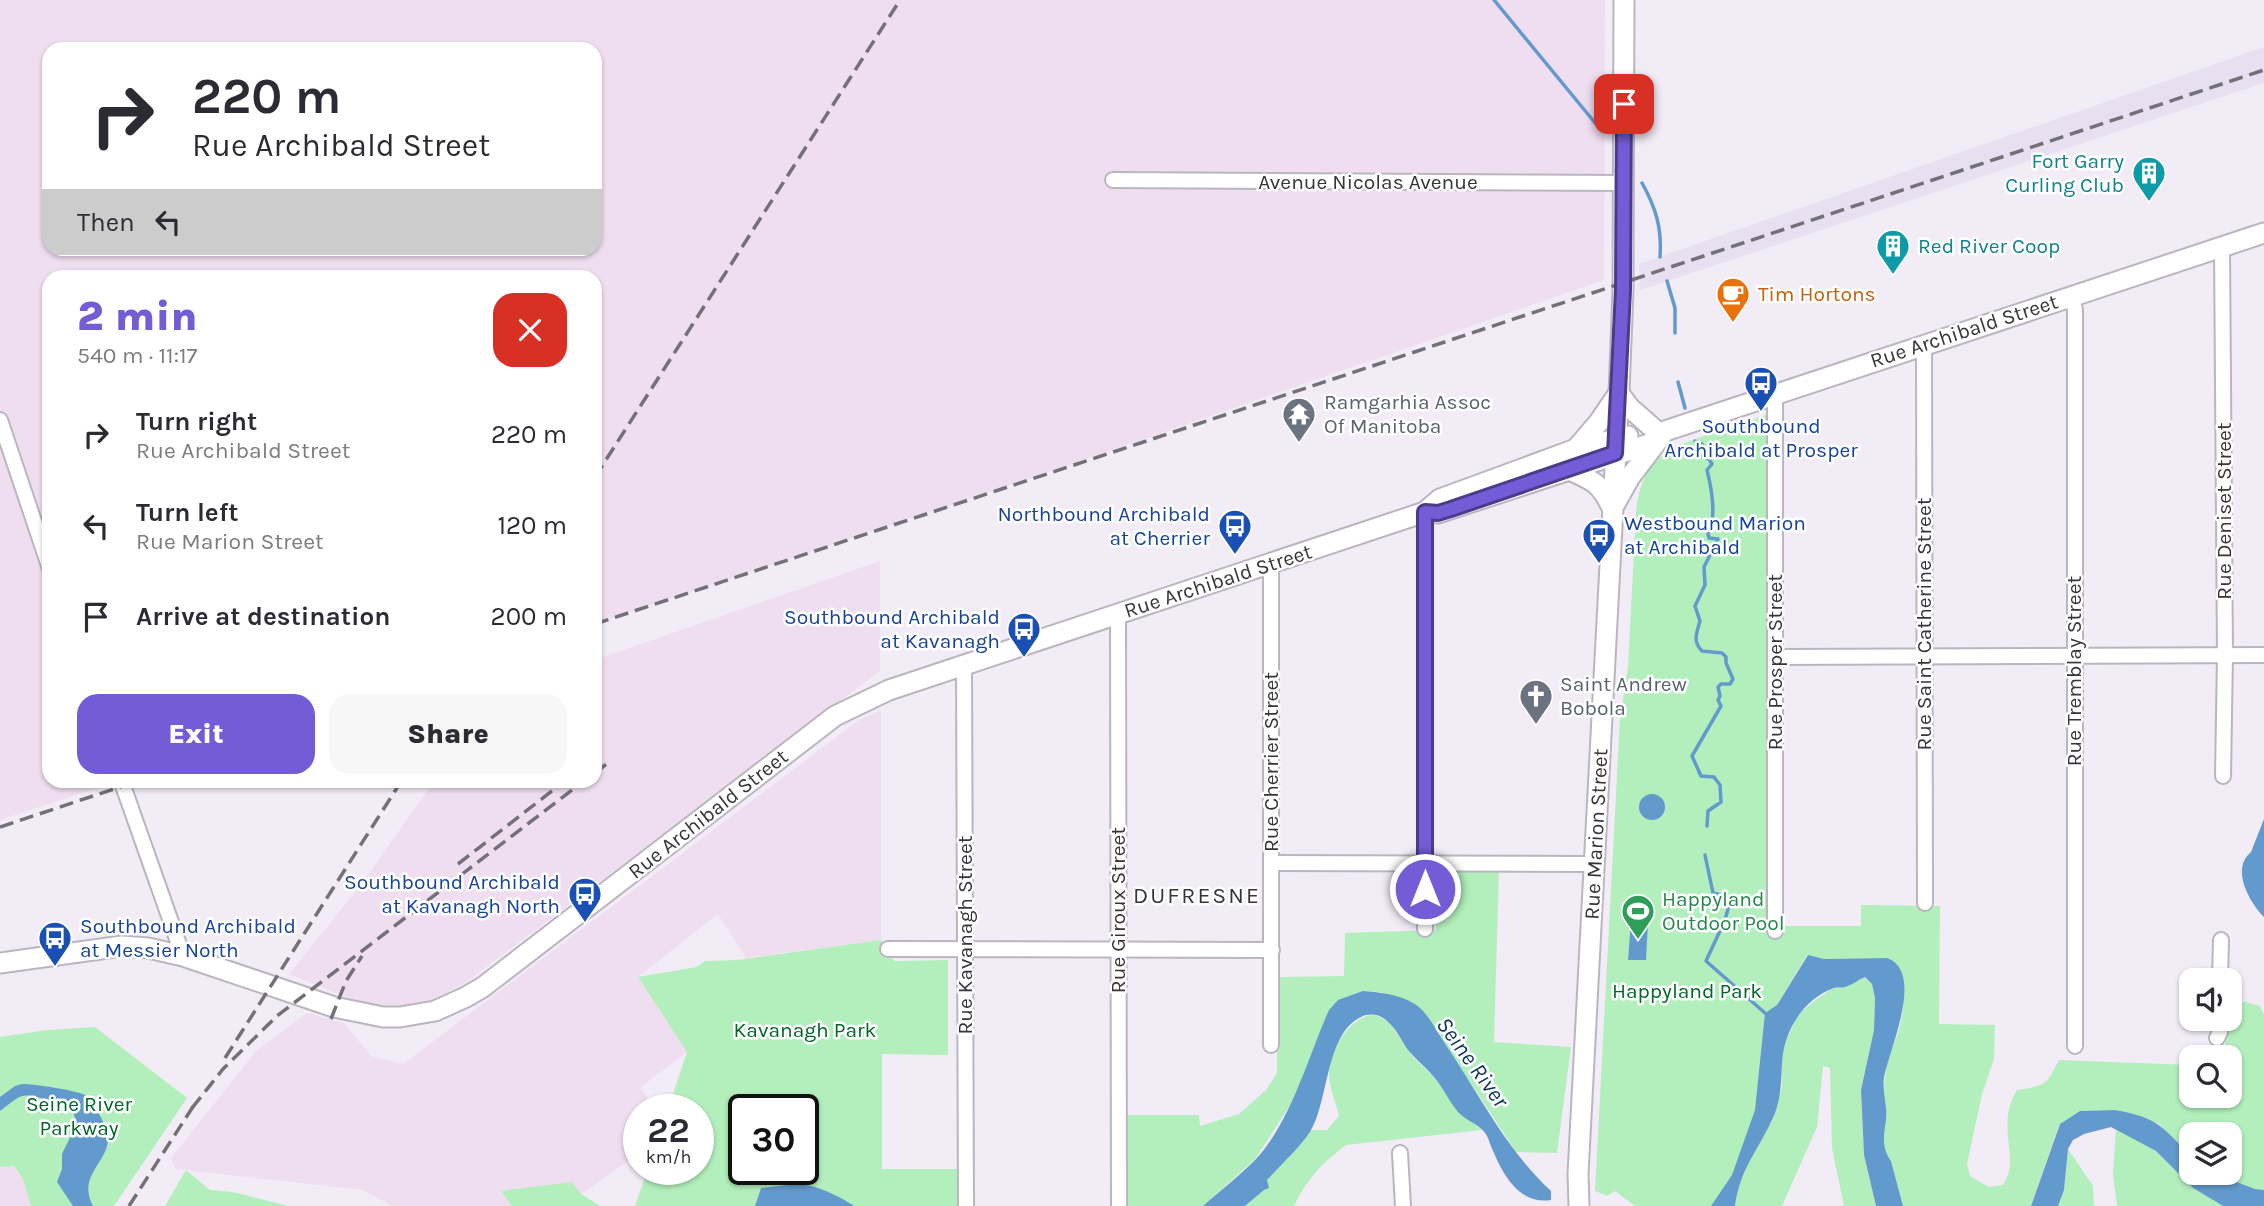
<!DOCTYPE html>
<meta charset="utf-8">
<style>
:root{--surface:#fff;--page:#f7f7f7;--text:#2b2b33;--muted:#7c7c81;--accent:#745cd6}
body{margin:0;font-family:Karla,sans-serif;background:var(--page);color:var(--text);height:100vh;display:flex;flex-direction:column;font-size:26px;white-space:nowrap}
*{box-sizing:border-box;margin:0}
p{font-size:23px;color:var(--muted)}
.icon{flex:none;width:38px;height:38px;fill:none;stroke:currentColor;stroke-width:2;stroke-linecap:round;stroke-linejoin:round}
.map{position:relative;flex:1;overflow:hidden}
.details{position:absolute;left:42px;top:270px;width:560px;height:518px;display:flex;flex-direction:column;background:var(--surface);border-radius:21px;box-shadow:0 2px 5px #0004}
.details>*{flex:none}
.banner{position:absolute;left:42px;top:42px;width:560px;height:214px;border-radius:21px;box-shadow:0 2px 5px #0004;background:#fff;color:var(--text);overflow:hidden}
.buttons{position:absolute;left:2179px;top:968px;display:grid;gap:14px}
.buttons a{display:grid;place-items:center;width:63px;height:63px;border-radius:14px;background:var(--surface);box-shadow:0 2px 5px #0004;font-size:35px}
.speed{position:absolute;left:623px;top:1094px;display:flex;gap:14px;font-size:35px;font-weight:700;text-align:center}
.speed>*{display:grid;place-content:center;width:91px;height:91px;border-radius:50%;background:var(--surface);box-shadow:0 2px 5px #0004;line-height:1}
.speed small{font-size:18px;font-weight:400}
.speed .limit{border:4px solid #111;border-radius:10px;background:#fff;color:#111}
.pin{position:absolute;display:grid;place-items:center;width:60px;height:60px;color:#fff;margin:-30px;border-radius:14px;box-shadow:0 4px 10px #0006}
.me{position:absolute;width:77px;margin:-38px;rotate:0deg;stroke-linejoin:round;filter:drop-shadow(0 0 5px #0008)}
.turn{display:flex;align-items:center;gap:24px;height:147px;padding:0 35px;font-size:32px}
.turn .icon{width:91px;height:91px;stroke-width:2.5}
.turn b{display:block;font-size:49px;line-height:60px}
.then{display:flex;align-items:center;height:66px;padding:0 35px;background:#0003;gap:14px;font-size:26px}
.round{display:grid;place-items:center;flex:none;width:74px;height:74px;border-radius:21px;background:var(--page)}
.overview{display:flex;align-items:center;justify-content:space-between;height:119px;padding:0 35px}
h1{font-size:42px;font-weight:800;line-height:52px;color:var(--accent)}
.action{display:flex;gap:14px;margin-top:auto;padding:14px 35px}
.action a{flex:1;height:80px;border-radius:21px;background:var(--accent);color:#fff;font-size:28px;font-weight:800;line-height:80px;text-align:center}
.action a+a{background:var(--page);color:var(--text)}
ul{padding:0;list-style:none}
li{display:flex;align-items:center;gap:21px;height:91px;padding:0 35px}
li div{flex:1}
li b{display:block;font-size:26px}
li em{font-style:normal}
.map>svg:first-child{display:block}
.built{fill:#e8dff0}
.industrial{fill:#efdef0;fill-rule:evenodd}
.green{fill:#b3efbc;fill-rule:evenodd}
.water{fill:#639ace}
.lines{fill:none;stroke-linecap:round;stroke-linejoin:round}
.stream{stroke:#639ace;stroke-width:3.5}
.street-casing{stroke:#bbb5c0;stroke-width:18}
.secondary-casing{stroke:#bbb5c0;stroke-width:23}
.street{stroke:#fff;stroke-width:14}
.secondary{stroke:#fff;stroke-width:19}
.rail{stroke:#747077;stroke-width:3.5;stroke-dasharray:14 7;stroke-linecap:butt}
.route-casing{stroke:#4b3c8b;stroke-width:18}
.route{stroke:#745cd6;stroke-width:12}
.labels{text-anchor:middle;stroke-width:5;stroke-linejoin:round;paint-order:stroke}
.culture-label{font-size:21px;fill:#0d838f;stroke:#fff;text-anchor:end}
.street-label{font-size:21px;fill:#373439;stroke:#fff}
.food-label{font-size:21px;fill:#c56008;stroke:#fff;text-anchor:start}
.worship-label{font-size:21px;fill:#5b616d;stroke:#fff;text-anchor:start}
.transit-label{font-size:21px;fill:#164399;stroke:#fff;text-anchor:end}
.leisure-label{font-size:21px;fill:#27864d;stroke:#fff;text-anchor:start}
.park-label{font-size:21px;fill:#006729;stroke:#fff}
.neighbourhood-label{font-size:23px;letter-spacing:2px;fill:#373439;stroke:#fff}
.water-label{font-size:23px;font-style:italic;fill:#0b3658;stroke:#fff}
</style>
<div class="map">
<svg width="2264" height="1206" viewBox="0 0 2264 1206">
<rect width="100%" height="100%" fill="#f2ecf7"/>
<polygon class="built" points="2264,47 2264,83 1640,290 1639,264"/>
<g class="industrial">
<path d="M 0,0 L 1605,0 L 1604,280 L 1043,474 L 595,624 L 595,276 L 49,276 L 49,780 L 118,781 L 0,820 ZM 49,49 L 595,49 L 595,248 L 49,248 Z"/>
<polygon points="880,561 880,671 465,983 431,1000 406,1006 379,1005 361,1003 289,974 361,885 434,781 595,780 595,660"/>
<polygon points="881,710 881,940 746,958 718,914 638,977 687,1052 640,1088 656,1109 639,1110 639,1153 565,1206 392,1206 363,1190 175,1169 171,1158 256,1051 307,1013 344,1023 371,1056 403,1064 859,720"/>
<polygon points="13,1166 23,1179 31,1206 0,1206 0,1167"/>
</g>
<g class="green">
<path d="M 1769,414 L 1769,934 L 1783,934 L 1784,926 L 1861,926 L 1861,905 L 1940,906 L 1939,1024 L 1995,1025 L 1994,1059 L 1982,1094 L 1967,1164 L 1970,1176 L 1989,1187 L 2003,1185 C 2022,1158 1994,1127 2017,1090 C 2048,1085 2046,1085 2059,1060 L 2191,1065 L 2191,1096 L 2230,1096 L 2230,1057 L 2225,1057 L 2226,1019 L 2230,1018 L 2230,1004 L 2246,1002 L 2260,1006 L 2264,1014 L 2264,1190 L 2255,1189 L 2213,1173 L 2230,1172 L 2230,1134 L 2191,1134 L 2191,1156 L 2158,1123 L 2115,1110 L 2080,1111 L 2059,1125 L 2031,1206 L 1903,1206 L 1891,1161 L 1886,1155 L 1882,1133 L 1887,1117 L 1883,1095 L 1887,1062 L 1899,1030 L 1903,1010 L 1900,972 L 1887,958 L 1824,959 L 1807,955 L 1777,1005 L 1768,1012 L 1758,1107 L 1729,1188 L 1713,1206 L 1635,1206 L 1615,1191 L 1607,1196 L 1595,1191 L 1620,718 L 1628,667 L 1636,512 C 1643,461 1660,451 1707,435 C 1727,428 1748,421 1769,414 Z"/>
<polygon points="1499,869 1494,1042 1571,1047 1557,1153 1516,1152 1443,1041 1398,997 1380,992 1363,991 1256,1158 1203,1206 1126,1206 1125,1115 1199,1115 1200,1126 1239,1114 1266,1090 1277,1073 1278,977 1344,976 1345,933 1436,930 1434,875 1436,870"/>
<path d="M 881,940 L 894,961 L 948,960 L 948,1055 L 882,1054 L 882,1169 L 958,1169 L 959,1206 L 849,1206 L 761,1188 L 755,1206 L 635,1206 L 648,1169 L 698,1169 L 698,1110 L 668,1109 L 687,1052 L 638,977 L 697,967 L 705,961 L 737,960 ZM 744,1110 L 803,1110 L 803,1169 L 744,1169 Z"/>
<polygon points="1865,977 1872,984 1875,998 1874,1030 1861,1090 1864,1155 1876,1206 1844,1206 1832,1148 1830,1068 1823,1066 1817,1127 1782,1206 1735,1206 1738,1186 1756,1147 1772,1121 1782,1086 1782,1049 1795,1021 1801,1012 1818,998 1832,989 1844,987"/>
<path d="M 1371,1015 L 1378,1016 L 1389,1022 L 1413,1057 L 1433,1076 L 1459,1112 L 1482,1130 L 1346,1145 C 1322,1163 1306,1180 1294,1206 L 1245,1206 L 1264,1190 L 1267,1180 L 1311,1130 L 1327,1130 L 1339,1116 C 1336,1103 1329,1087 1329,1073 C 1329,1052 1349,1018 1371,1015 Z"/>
<polygon points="95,1027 187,1098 114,1206 31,1206 23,1179 14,1166 0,1167 0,1037 48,1030"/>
<polygon points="2116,1129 2156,1151 2193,1188 2223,1206 2117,1206 2113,1174"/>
<polygon points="2068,1149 2093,1186 2094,1206 2058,1206 2064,1190"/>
<polygon points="186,1170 210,1190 233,1192 288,1206 165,1206"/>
<polygon points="572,1182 581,1194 600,1206 512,1206 501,1191"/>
</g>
<g class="water">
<circle cx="1652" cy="807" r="13"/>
<path d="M 2264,819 L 2264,917 C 2250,903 2230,869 2251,852 Z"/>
<polygon points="1631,921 1648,922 1646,960 1628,960"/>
<path d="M 1808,955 L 1824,959 L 1887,958 C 1926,972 1888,1052 1884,1078 C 1882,1092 1888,1109 1886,1120 C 1884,1134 1881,1148 1891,1161 L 1903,1206 L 1876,1206 L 1864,1155 L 1861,1090 L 1874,1030 L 1875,998 L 1872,984 L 1865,977 C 1858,980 1852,985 1845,987 C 1842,988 1838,987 1834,988 C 1803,999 1783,1032 1782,1064 C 1781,1084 1781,1103 1771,1122 C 1756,1153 1740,1170 1735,1206 L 1711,1206 L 1732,1175 L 1755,1110 L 1765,1013 L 1777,1005 Z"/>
<path d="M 1363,991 C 1380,992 1401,995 1415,1004 C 1429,1014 1435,1029 1444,1042 C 1478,1092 1506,1150 1551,1191 L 1551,1200 C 1513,1206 1497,1161 1487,1136 C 1482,1125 1466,1121 1458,1112 C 1449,1101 1443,1088 1434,1077 C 1426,1067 1416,1060 1408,1050 C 1401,1040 1396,1028 1386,1020 C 1379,1014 1369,1013 1361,1017 C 1325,1034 1329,1102 1310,1132 C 1298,1149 1281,1165 1267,1180 L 1269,1188 L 1264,1190 L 1245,1206 L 1203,1206 C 1220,1191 1239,1176 1255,1160 C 1291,1122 1308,1057 1329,1010 L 1338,1000 Z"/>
<path d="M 22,1084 C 34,1084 75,1090 85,1095 C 94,1101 110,1131 108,1142 C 104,1165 78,1177 93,1206 L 73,1206 L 57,1182 L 62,1169 L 62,1154 L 77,1123 L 71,1107 C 64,1103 58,1102 50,1100 C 20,1094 26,1091 0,1111 L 0,1097 L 15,1086 Z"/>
<path d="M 2115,1110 C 2159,1118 2161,1126 2191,1156 L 2191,1172 L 2213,1173 L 2255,1189 L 2264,1190 L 2264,1206 L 2223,1206 L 2193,1188 L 2156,1151 L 2111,1127 L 2084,1134 L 2073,1140 L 2068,1149 L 2064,1190 L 2058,1206 L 2031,1206 L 2060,1124 L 2080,1111 Z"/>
<path d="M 796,1184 C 815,1184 839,1196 854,1206 L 755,1206 L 761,1188 Z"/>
</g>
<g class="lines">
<g class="stream">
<polyline points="1494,0 1596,124"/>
<path d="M 1642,183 C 1656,208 1662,228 1660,257"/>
<polyline points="1667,281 1675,308 1675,333"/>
<polyline points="1678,382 1685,408"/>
<path d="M 1695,441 L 1702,444 L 1705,450 L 1702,457 L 1709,459 L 1712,464 L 1707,470 C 1712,490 1717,517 1708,534 L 1709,538 L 1718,539 L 1704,567 L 1705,585 L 1695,606 L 1700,621 C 1697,632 1692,641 1702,651 L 1722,653 L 1726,657 L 1726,663 L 1733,679 L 1730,684 L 1721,684 L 1718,687 L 1720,696 L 1718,700 L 1721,706 L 1692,756 L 1701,776 L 1714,777 L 1720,785 L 1721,802 L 1708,811 L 1707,826"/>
<polyline points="1705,855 1713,893 1725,896 1729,905 1725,920 1706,961 1765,1013"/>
</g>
<defs>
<g id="street">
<polyline points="1113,180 1624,183"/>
<polyline points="2222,246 2225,655 2223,776"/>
<polyline points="2072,297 2075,310 2075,1046"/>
<polyline points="1924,345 1925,903"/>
<polyline points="0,420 49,566"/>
<polyline points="1271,564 1271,1045"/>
<polyline points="1118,614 1119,1206"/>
<polyline points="1776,657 2264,655"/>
<polyline points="964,665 966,1206"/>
<polyline points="121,780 183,956"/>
<polyline points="1271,863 1594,864"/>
<polyline points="1425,929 1425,512"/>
<polyline points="1775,931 1775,394"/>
<polyline points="888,949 1272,950"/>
<polyline points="2220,980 2221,940"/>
<polyline points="2217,1038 2220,1032 2220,1018"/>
<polyline points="1400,1153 1403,1206"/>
</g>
<g id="secondary">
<polyline points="1619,393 1630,408 1654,429"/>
<polyline points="1576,449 1599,422 1618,394"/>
<path d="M 1567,469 C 1592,480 1600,482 1612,508"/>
<polyline points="1615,504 1630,477 1665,431 2264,233"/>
<polyline points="1426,511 1440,499 1576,449 1628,436"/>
<polyline points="0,963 122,946 148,948 183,956 334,1007 383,1017 400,1017 435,1011 466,997 483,987 835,716 889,690 1425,512 1438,513 1655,442"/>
<polyline points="1579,1206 1578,1174 1619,393 1623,290 1624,0"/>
</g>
</defs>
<use href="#street" class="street-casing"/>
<use href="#secondary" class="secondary-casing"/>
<use href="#street" class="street"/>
<use href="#secondary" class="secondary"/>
<g class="rail">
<polyline points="595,477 900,0"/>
<polyline points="595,624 2264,70"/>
<polyline points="595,758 598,756"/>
<polyline points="595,773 609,762"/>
<polyline points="0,827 141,780"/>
<polyline points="458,864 566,780"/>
<polyline points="331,1019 346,981 362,956"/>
<polyline points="225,1058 402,780"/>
<polyline points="192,1108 223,1069 277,1016 585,780"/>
<polyline points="129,1206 196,1102"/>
</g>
</g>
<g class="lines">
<defs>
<polyline id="route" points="1425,889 1425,512 1438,513 1451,509 1615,453 1623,290 1624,104"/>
</defs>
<use href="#route" class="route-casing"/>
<use href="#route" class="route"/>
</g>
<defs>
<symbol id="building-pin" viewBox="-11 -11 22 30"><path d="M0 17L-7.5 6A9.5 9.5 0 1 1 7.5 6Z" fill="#0f9aa8" stroke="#fff"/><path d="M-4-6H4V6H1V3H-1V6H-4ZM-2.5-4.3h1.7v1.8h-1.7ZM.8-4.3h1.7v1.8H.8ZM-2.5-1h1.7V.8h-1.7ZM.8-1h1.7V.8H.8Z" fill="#fff"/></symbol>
<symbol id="cafe-pin" viewBox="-11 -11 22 30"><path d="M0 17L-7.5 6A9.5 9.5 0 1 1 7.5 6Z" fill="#e8710a" stroke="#fff"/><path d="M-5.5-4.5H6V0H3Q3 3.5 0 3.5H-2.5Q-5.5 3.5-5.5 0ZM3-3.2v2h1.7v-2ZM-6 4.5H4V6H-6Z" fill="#fff"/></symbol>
<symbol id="bus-pin" viewBox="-11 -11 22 30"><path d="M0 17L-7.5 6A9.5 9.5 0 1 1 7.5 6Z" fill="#1a4fb4" stroke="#fff"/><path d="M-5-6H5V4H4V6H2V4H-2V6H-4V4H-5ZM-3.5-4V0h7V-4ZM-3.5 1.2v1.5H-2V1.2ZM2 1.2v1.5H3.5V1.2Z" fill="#fff"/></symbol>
<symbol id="temple-pin" viewBox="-11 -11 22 30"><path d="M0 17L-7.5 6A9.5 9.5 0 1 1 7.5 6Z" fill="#6b7280" stroke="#fff"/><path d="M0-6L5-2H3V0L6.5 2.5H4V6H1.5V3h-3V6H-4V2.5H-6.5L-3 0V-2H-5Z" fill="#fff"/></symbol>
<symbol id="church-pin" viewBox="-11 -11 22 30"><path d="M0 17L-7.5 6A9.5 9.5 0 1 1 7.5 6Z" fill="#6b7280" stroke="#fff"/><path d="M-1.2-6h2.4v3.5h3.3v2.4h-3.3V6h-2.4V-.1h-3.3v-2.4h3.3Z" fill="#fff"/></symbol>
<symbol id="stadium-pin" viewBox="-11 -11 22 30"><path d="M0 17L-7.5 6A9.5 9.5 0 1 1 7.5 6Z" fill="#2e9e5b" stroke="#fff"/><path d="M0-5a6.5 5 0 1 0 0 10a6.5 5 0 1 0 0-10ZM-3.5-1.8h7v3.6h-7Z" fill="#fff"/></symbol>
</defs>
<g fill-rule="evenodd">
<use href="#building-pin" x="2130" y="154" width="38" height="52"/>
<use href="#building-pin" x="1874" y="227" width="38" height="52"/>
<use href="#cafe-pin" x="1714" y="275" width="38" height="52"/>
<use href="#bus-pin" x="1742" y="364" width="38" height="52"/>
<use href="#temple-pin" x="1280" y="395" width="38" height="52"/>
<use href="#bus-pin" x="1216" y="507" width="38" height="52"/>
<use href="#bus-pin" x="1580" y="516" width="38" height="52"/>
<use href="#bus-pin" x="1005" y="610" width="38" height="52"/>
<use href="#church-pin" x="1517" y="677" width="38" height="52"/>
<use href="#bus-pin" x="566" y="875" width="38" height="52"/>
<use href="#stadium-pin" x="1619" y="892" width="38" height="52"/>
<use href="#bus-pin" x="36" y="919" width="38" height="52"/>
</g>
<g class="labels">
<g class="culture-label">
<text x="2124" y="168">Fort Garry<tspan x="2124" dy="24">Curling Club</tspan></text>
<text x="1918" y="253" text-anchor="start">Red River Coop</text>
</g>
<g class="street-label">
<text x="1368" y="189">Avenue Nicolas Avenue</text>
<text transform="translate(1964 331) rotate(-18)" y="7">Rue Archibald Street</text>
<text transform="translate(2224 511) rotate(-90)" y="7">Rue Deniset Street</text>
<text transform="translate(1218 581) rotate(-18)" y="7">Rue Archibald Street</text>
<text transform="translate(1924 624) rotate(-90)" y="7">Rue Saint Catherine Street</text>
<text transform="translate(1775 662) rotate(-90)" y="7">Rue Prosper Street</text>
<text transform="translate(2074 671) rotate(-90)" y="7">Rue Tremblay Street</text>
<text transform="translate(1271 762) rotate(-90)" y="7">Rue Cherrier Street</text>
<text transform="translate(708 814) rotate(-38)" y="7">Rue Archibald Street</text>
<text transform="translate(1596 834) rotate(-87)" y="7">Rue Marion Street</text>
<text transform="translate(1118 910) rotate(-90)" y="7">Rue Giroux Street</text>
<text transform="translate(965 935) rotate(-90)" y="7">Rue Kavanagh Street</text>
</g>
<g class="food-label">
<text x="1758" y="301">Tim Hortons</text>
</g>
<g class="worship-label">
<text x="1324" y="409">Ramgarhia Assoc<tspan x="1324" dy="24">Of Manitoba</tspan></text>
<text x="1560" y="691">Saint Andrew<tspan x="1560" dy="24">Bobola</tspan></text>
</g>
<g class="transit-label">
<text x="1761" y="433" text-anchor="middle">Southbound<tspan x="1761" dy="24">Archibald at Prosper</tspan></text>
<text x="1210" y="521">Northbound Archibald<tspan x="1210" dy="24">at Cherrier</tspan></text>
<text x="1624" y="530" text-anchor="start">Westbound Marion<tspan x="1624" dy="24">at Archibald</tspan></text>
<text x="1000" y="624">Southbound Archibald<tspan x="1000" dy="24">at Kavanagh</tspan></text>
<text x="560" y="889">Southbound Archibald<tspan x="560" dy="24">at Kavanagh North</tspan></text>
<text x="80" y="933" text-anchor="start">Southbound Archibald<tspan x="80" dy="24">at Messier North</tspan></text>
</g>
<g class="leisure-label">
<text x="1662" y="906">Happyland<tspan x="1662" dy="24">Outdoor Pool</tspan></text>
</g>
<g class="park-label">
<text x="1687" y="998">Happyland Park</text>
<text x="805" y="1037">Kavanagh Park</text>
<text x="79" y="1111">Seine River<tspan x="79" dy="24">Parkway</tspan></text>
</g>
<g class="neighbourhood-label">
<text x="1197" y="903">DUFRESNE</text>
</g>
<g class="water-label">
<text transform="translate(1473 1062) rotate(54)" y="8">Seine River</text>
</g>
</g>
</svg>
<div class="buttons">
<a><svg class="icon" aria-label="sound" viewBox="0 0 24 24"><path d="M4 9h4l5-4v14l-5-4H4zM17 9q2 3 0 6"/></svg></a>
<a><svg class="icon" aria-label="search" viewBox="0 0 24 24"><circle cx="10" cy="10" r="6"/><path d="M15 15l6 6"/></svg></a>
<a><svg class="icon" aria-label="layers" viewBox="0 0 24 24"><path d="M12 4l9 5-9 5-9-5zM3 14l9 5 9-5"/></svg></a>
</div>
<div class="speed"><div>22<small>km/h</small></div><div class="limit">30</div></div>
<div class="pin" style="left:1624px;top:104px;background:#d93025"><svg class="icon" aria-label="arrive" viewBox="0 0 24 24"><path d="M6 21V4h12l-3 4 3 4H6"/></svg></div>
<svg class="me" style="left:1425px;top:889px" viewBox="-20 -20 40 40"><circle r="17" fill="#745cd6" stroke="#fff" stroke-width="3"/><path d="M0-11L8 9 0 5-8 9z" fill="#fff"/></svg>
<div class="banner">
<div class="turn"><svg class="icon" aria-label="right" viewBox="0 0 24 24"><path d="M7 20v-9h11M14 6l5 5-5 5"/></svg><div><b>220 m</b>Rue Archibald Street</div></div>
<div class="then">Then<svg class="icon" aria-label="left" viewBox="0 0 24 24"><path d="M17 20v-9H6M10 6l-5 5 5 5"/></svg></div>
</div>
<section class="details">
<div class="overview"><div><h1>2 min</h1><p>540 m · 11:17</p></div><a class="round" style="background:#d93025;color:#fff"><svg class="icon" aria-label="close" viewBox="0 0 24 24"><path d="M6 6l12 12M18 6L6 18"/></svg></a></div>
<ul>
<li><svg class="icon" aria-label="right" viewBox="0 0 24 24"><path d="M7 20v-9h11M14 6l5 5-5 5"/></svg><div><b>Turn right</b><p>Rue Archibald Street</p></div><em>220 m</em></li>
<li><svg class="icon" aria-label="left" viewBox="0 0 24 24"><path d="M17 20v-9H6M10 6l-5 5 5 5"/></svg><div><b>Turn left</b><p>Rue Marion Street</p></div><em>120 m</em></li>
<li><svg class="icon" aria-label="arrive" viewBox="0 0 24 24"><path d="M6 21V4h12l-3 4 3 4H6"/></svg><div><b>Arrive at destination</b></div><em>200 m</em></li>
</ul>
<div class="action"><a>Exit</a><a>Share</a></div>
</section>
</div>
